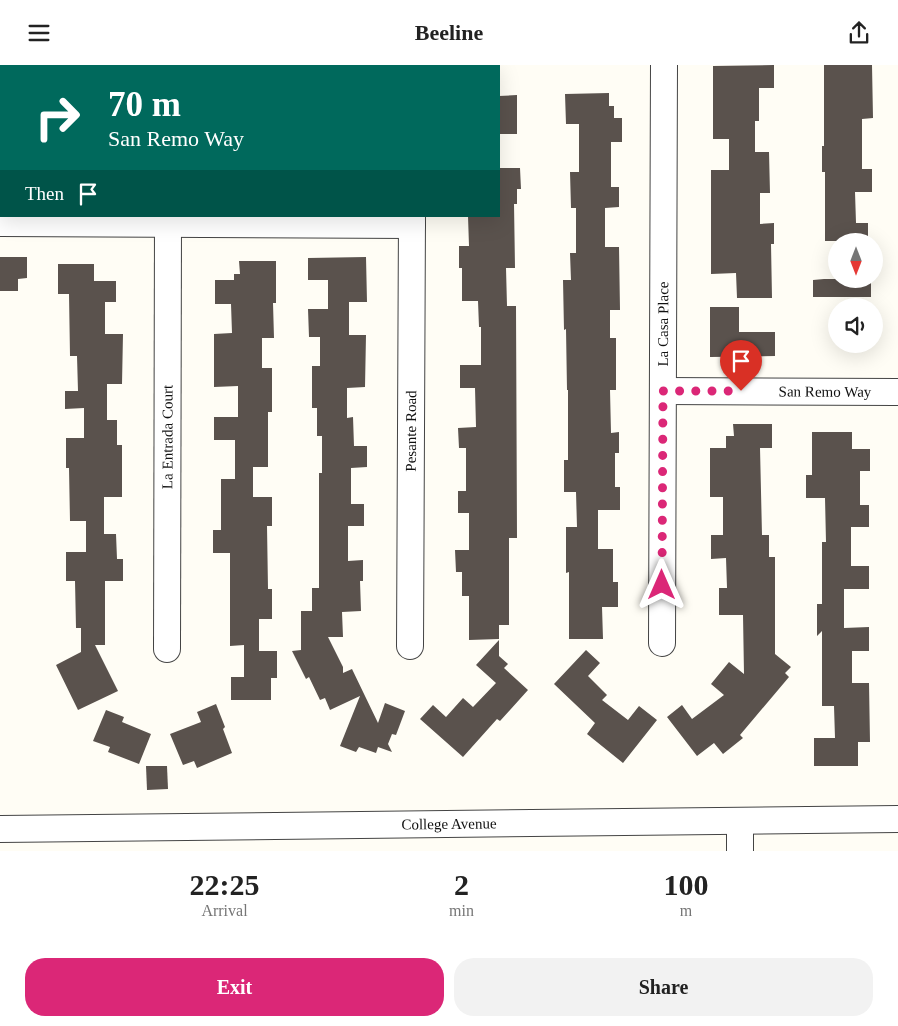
<!DOCTYPE html>
<style>
:root{--surface:#fff;--page:#f2f2f2;--text:#222;--muted:#767676;--accent:#db2777}
body{margin:0;font-family:Georgia,serif;background:var(--page);color:var(--text);height:100vh;display:flex;flex-direction:column;font-size:19px;white-space:nowrap}
*{box-sizing:border-box;margin:0}
p{font-size:16px;color:var(--muted)}
.icon{flex:none;width:28px;height:28px;fill:none;stroke:currentColor;stroke-width:2;stroke-linecap:round;stroke-linejoin:round}
.map{position:relative;height:786px;overflow:hidden}
.sheet{display:flex;flex-direction:column;background:var(--surface);flex:1}
.sheet>*{flex:none}
.banner{position:absolute;left:0px;top:0px;width:500px;height:152px;box-shadow:0 5px 20px #0002;background:#00695c;color:#fff;overflow:hidden}
.needle{width:32px;rotate:180deg}
.buttons{position:absolute;left:828px;top:168px;display:grid;gap:10px}
.buttons a{display:grid;place-items:center;width:55px;height:55px;border-radius:50%;background:var(--surface);box-shadow:0 5px 20px #0002;font-size:25px}
.pin{position:absolute;display:grid;place-items:center;width:42px;height:42px;color:#fff;margin:-51px -21px;border-radius:50% 50% 50% 0;rotate:-45deg;box-shadow:0 0 5px #0007}
.pin .icon{rotate:45deg}
.me{position:absolute;width:55px;margin:-28px;rotate:0deg;stroke-linejoin:round;filter:drop-shadow(0 0 4px #0008)}
.turn{display:flex;align-items:center;gap:18px;height:105px;padding:0 25px;font-size:22px}
.turn .icon{width:65px;height:65px;stroke-width:2.5}
.turn b{display:block;font-size:35px;line-height:42px}
.then{display:flex;align-items:center;height:48px;padding:0 25px;background:#0003;gap:10px;font-size:19px}
.eta{display:flex;justify-content:space-evenly;align-items:center;height:85px;text-align:center}
.eta b{font-size:30px;font-weight:600;line-height:35px}
.action{display:flex;gap:10px;margin-top:auto;padding:10px 25px}
.action a{flex:1;height:58px;border-radius:20px;background:var(--accent);color:#fff;font-size:20px;font-weight:600;line-height:58px;text-align:center}
.action a+a{background:var(--page);color:var(--text)}
header{display:flex;justify-content:space-between;align-items:center;height:65px;padding:0 25px;background:var(--surface);font-size:22px;font-weight:600}
.map>svg:first-child{display:block}
.building{fill:#5a524d}
.lines{fill:none;stroke-linecap:round;stroke-linejoin:round}
.minor-casing{stroke:#444;stroke-width:28}
.minor{stroke:#fff;stroke-width:26}
.route{stroke:#db2777;stroke-width:9;stroke-dasharray:0 16.2}
.labels{text-anchor:middle;stroke-width:5;stroke-linejoin:round;paint-order:stroke}
.street-label{font-size:15px;fill:#111;stroke:#fff}
</style>
<header><svg class="icon" aria-label="menu" viewBox="0 0 24 24"><path d="M4 6h16M4 12h16M4 18h16"/></svg>Beeline<svg class="icon" aria-label="share" viewBox="0 0 24 24"><path d="M12 15V3M7 8l5-5 5 5M5 13v7h14v-7"/></svg></header>
<div class="map">
<svg width="898" height="786" viewBox="0 0 898 786">
<rect width="100%" height="100%" fill="#fffdf5"/>
<g class="building">
<polygon points="774,0 774,23 759,23 759,56 755,56 755,87 769,87 770,128 760,128 760,159 774,158 774,179 771,179 772,233 737,233 736,208 711,209 711,105 729,105 729,74 713,74 713,1"/>
<polygon points="824,0 872,0 873,53 862,54 862,104 872,104 872,127 855,127 856,158 868,158 868,176 825,176 825,107 822,107 822,81 824,81"/>
<polygon points="609,28 609,41 614,41 614,53 622,53 622,77 611,77 611,122 619,122 619,142 605,143 605,182 619,182 620,245 610,245 610,273 616,273 616,325 610,325 611,368 619,367 619,388 615,388 615,422 620,422 620,445 598,445 598,484 613,484 613,517 618,517 618,542 602,542 603,574 569,574 569,507 566,508 566,462 577,462 576,427 564,427 564,395 568,395 568,325 567,325 566,264 564,265 563,215 571,215 570,188 576,188 576,143 571,143 570,107 579,107 579,59 566,59 565,29"/>
<polygon points="517,30 517,69 499,69 499,31"/>
<polygon points="499,103 520,103 521,124 517,124 517,139 514,139 515,203 506,203 507,241 516,241 517,473 509,473 509,560 499,560 499,574 469,575 469,531 462,531 462,507 456,507 455,485 469,485 469,448 458,448 458,426 466,426 466,383 459,383 458,363 476,362 475,323 460,323 460,300 481,300 481,262 479,262 478,236 462,236 462,203 459,203 459,181 469,181 468,151 499,151"/>
<polygon points="0,192 27,192 27,213 18,214 18,226 0,226"/>
<polygon points="366,192 367,237 349,237 349,270 366,270 365,322 347,323 347,353 353,352 354,381 367,381 367,402 351,403 351,439 364,439 364,461 348,461 348,496 363,495 363,516 360,516 361,546 342,547 343,572 328,572 343,602 343,608 352,604 378,658 385,638 405,646 396,670 392,669 388,679 392,687 378,682 376,688 359,682 356,687 340,681 360,631 330,645 325,633 320,635 309,612 306,614 292,586 301,585 301,546 312,546 312,523 319,523 319,408 322,408 322,371 317,371 317,343 312,343 312,301 320,301 320,272 309,272 308,244 328,244 328,215 308,215 308,193"/>
<polygon points="239,196 276,196 276,238 273,238 274,273 262,273 262,303 272,303 272,347 268,347 268,402 253,402 253,432 272,432 272,461 267,461 268,524 272,524 272,554 259,554 259,586 277,586 277,613 271,613 271,635 231,635 231,612 244,612 244,580 230,581 230,488 213,488 213,465 221,465 221,414 235,414 235,375 214,375 214,352 238,352 238,321 214,322 214,269 232,268 231,239 215,239 215,215 234,215 234,209 240,209"/>
<polygon points="58,199 94,199 94,216 116,216 116,237 105,237 105,269 123,269 122,319 107,319 107,355 117,355 117,380 122,380 122,432 104,432 104,469 116,469 117,494 123,494 123,516 105,516 105,580 95,580 118,626 78,645 56,600 81,587 81,563 76,563 75,516 66,516 66,487 86,487 86,456 70,456 69,403 66,403 66,373 84,373 84,343 65,344 65,326 78,326 77,291 70,291 69,229 58,229"/>
<polygon points="824,214 871,214 871,232 813,232 813,215"/>
<polygon points="710,242 739,242 739,267 775,267 775,291 710,292"/>
<polygon points="733,359 772,359 772,383 760,383 762,470 769,470 769,492 775,492 775,589 791,602 785,608 789,612 740,670 743,673 723,689 714,678 697,691 667,652 682,640 692,654 724,630 711,619 729,597 744,609 743,550 719,550 719,523 727,523 726,493 711,494 711,470 723,470 723,432 710,432 710,383 726,383 726,371 734,371"/>
<polygon points="812,367 852,367 852,384 870,384 870,406 860,406 860,440 869,440 869,462 851,462 851,501 869,501 869,524 844,524 844,563 869,562 869,586 852,586 852,618 869,618 870,677 858,677 858,701 814,701 814,673 835,673 834,641 822,641 822,566 817,571 817,539 822,539 822,477 826,477 825,433 806,433 806,410 812,410"/>
<polygon points="499,575 499,591 508,599 504,603 528,625 500,656 497,654 463,692 420,654 433,640 446,652 463,633 473,642 496,618 476,600"/>
<polygon points="586,585 600,598 588,611 607,630 602,635 628,655 639,641 657,655 623,698 587,669 595,658 554,619"/>
<polygon points="216,639 225,662 223,664 232,688 197,703 194,696 183,700 170,669 201,657 197,647"/>
<polygon points="106,645 124,652 122,657 151,669 139,699 108,687 110,682 93,676"/>
<polygon points="146,701 167,701 168,724 147,725"/>
</g>
<g class="lines">
<defs>
<g id="minor">
<polyline points="446,1 447,0"/>
<polyline points="0,158 412,160"/>
<path id="s1" d="M 663,326 L 898,327"/>
<path id="s2" d="M 662,578 L 664,0"/>
<path id="s3" d="M 410,581 L 412,151"/>
<path id="s4" d="M 167,584 L 168,159"/>
<polyline points="740,756 740,786"/>
<path id="s5" d="M 0,764 L 898,754"/>
</g>
</defs>
<use href="#minor" class="minor-casing"/>
<use href="#minor" class="minor"/>
</g>
<g class="lines">
<polyline class="route" points="662,520 663,326 741,326"/>
</g>
<g class="labels">
<g class="street-label">
<text dy="5" stroke="none"><textPath href="#s2" startOffset="319">La Casa Place</textPath></text>
<text dy="5" stroke="none"><textPath href="#s1" startOffset="162">San Remo Way</textPath></text>
<text dy="5" stroke="none"><textPath href="#s3" startOffset="215">Pesante Road</textPath></text>
<text dy="5" stroke="none"><textPath href="#s4" startOffset="212">La Entrada Court</textPath></text>
<text dy="5" stroke="none"><textPath href="#s5" startOffset="449">College Avenue</textPath></text>
</g>
</g>
</svg>
<div class="buttons">
<a><svg class="needle" viewBox="-14 -14 28 28"><path d="M0-13l5 13h-10z" fill="#e53935"/><path d="M0 13l5-13h-10z" fill="#767676"/></svg></a>
<a><svg class="icon" aria-label="sound" viewBox="0 0 24 24"><path d="M4 9h4l5-4v14l-5-4H4zM17 9q2 3 0 6"/></svg></a>
</div>
<div class="pin" style="left:741px;top:326px;background:#d93025"><svg class="icon" aria-label="arrive" viewBox="0 0 24 24"><path d="M6 21V4h12l-3 4 3 4H6"/></svg></div>
<svg class="me" style="left:662px;top:520px" viewBox="-20 -20 40 40"><path d="M0-17L14 15 0 8-14 15z" fill="#db2777" stroke="#fff" stroke-width="4"/></svg>
<div class="banner">
<div class="turn"><svg class="icon" aria-label="right" viewBox="0 0 24 24"><path d="M7 20v-9h11M14 6l5 5-5 5"/></svg><div><b>70 m</b>San Remo Way</div></div>
<div class="then">Then<svg class="icon" aria-label="arrive" viewBox="0 0 24 24"><path d="M6 21V4h12l-3 4 3 4H6"/></svg></div>
</div>
</div>
<section class="sheet">
<div class="eta">
<div><b>22:25</b><p>Arrival</p></div>
<div><b>2</b><p>min</p></div>
<div><b>100</b><p>m</p></div>
</div>
<div class="action"><a>Exit</a><a>Share</a></div>
</section>
